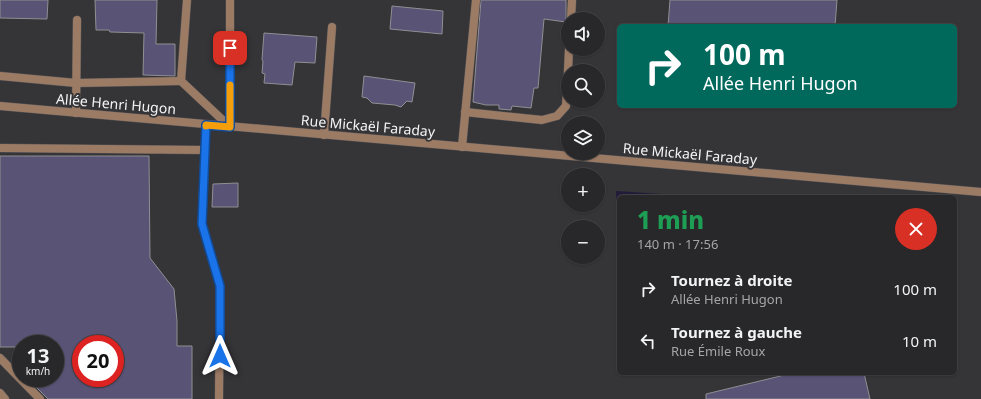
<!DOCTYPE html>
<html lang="fr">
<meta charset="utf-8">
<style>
:root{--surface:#282729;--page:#302f31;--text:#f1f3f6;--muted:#a5a5a8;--line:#444446}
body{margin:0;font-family:"Noto Sans",sans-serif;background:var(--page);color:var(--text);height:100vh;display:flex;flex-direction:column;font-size:15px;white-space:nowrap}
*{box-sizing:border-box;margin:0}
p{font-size:13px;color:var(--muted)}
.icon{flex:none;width:22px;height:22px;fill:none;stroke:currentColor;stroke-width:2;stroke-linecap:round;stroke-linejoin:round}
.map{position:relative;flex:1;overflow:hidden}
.side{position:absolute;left:617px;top:195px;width:340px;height:180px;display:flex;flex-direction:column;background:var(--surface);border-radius:6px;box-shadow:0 1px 3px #0004,0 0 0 1px var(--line)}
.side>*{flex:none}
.guide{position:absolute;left:617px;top:24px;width:340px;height:84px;border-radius:6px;box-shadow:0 1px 3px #0004,0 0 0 1px var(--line);background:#00695c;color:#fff;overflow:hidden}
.tools{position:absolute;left:561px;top:12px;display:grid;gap:8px}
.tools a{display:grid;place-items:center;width:44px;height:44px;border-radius:50%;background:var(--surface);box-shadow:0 1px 3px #0004,0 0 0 1px var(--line);font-size:20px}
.speed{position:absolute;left:12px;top:335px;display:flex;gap:8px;font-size:20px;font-weight:700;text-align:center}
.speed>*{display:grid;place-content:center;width:52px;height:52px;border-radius:50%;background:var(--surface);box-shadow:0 1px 3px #0004,0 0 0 1px var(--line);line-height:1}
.speed small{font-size:10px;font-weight:400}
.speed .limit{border:6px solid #d22;background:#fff;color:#111}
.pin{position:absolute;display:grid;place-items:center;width:34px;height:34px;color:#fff;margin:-17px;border-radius:8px;box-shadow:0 2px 6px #0006}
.me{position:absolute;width:44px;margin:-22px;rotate:0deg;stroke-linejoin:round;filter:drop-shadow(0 0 3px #0008)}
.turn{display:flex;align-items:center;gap:14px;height:84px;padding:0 20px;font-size:18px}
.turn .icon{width:52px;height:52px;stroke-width:2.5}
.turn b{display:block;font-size:28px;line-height:34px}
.round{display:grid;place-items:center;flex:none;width:42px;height:42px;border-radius:21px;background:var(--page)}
.summary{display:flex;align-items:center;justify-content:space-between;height:68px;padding:0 20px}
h1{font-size:24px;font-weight:800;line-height:30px;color:#1e9e55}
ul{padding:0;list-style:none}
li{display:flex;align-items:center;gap:12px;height:52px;padding:0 20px}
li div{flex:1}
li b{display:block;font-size:15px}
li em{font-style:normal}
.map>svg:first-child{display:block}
.water{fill:#221c3a}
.building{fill:#595376;stroke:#908f93;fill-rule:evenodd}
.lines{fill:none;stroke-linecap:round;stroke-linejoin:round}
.lane-casing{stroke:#545356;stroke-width:9}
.street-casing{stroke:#545356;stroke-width:9}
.lane{stroke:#9c7b65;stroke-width:8}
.street{stroke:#9c7b65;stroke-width:8}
.route-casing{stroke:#114b97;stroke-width:10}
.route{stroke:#1a73e8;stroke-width:7}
.slow{stroke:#f59e0b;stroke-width:7}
.labels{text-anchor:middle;stroke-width:4;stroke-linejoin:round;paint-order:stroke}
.street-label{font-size:14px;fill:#f4f4f6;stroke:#353437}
</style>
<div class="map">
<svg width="981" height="399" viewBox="0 0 981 399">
<rect width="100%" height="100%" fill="#353437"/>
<polygon class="water" points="616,191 707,197 619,197 619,225 617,225"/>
<g class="building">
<polygon points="0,0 48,0 47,19 0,18"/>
<polygon points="95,0 157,0 156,44 175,44 175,76 143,75 144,33 110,32 109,30 96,30"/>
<polygon points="481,0 566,0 566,22 544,19 538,88 534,88 531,108 512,106 511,110 499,109 499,105 486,105 473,102"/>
<polygon points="670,0 837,0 835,26 668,26"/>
<polygon points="392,6 443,11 442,34 390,29"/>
<polygon points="264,33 317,37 315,63 295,62 292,85 264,83 265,74 262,73 263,61 262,60"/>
<polygon points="364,76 415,83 412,102 407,101 401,107 395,105 372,103 367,98 362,97"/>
<path d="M 0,156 L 149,156 L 150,258 L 174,289 L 177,321 L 177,346 L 192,346 L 192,399 L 48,399 L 27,378 L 55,378 L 55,344 L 21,344 L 21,347 L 0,347 ZM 81,344 L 115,344 L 115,378 L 81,378 Z"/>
<polygon points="238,183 238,207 212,207 213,184"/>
<polygon points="793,373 864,373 870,399 706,399 706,394"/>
</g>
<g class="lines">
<defs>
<g id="lane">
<polyline points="187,0 181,81 230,127"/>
<polyline points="571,19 572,0"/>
<polyline points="568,71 569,49"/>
<polyline points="0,76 76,83 181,81"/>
<polyline points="465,112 542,120 557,116 566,106 568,72"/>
<polyline points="76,113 77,20"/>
<polyline points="206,125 202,224 220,286 219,399"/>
<polyline points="324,135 332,27"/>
<polyline points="462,147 476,0"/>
<polyline points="0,148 205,150"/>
<polyline points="0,358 40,399"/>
<polyline points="0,393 5,399"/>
</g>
<g id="street">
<polyline points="0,106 981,192"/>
<polyline points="230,127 230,0"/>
</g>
</defs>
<use href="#lane" class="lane-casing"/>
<use href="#street" class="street-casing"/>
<use href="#lane" class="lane"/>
<use href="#street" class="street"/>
</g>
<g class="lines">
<defs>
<polyline id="route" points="220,356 220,286 202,224 206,125 230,127 230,48"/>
</defs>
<use href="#route" class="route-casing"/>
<use href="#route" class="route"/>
<polyline class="slow" points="206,126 206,125 230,127 230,85"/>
</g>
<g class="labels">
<g class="street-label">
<text transform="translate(116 104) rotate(5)" y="5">Allée Henri Hugon</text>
<text transform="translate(368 126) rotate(5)" y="5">Rue Mickaël Faraday</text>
<text transform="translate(690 154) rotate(5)" y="5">Rue Mickaël Faraday</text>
</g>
</g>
</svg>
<div class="tools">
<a><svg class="icon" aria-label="sound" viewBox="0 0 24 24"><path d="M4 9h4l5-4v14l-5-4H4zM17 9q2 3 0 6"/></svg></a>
<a><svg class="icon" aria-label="search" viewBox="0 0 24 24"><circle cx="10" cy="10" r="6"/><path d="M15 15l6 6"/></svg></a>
<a><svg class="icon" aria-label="layers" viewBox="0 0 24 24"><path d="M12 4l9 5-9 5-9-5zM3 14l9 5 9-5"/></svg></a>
<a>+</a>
<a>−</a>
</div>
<div class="speed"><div>13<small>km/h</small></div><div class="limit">20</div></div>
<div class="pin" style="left:230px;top:48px;background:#d93025"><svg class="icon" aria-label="arrive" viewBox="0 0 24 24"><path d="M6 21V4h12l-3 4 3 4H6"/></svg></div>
<svg class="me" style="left:220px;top:356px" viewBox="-20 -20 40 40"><path d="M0-17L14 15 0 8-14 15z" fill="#1a73e8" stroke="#fff" stroke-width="4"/></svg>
<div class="guide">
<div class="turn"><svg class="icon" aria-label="right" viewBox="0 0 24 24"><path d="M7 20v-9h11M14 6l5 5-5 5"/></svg><div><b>100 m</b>Allée Henri Hugon</div></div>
</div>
<section class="side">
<div class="summary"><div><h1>1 min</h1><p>140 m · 17:56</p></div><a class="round" style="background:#d93025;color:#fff"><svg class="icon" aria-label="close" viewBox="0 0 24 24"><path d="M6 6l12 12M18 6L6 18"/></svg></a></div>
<ul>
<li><svg class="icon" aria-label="right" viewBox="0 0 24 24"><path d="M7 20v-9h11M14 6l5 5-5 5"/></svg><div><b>Tournez à droite</b><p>Allée Henri Hugon</p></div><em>100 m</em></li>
<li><svg class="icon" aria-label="left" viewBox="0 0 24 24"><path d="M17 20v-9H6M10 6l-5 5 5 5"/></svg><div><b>Tournez à gauche</b><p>Rue Émile Roux</p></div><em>10 m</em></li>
</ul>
</section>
</div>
